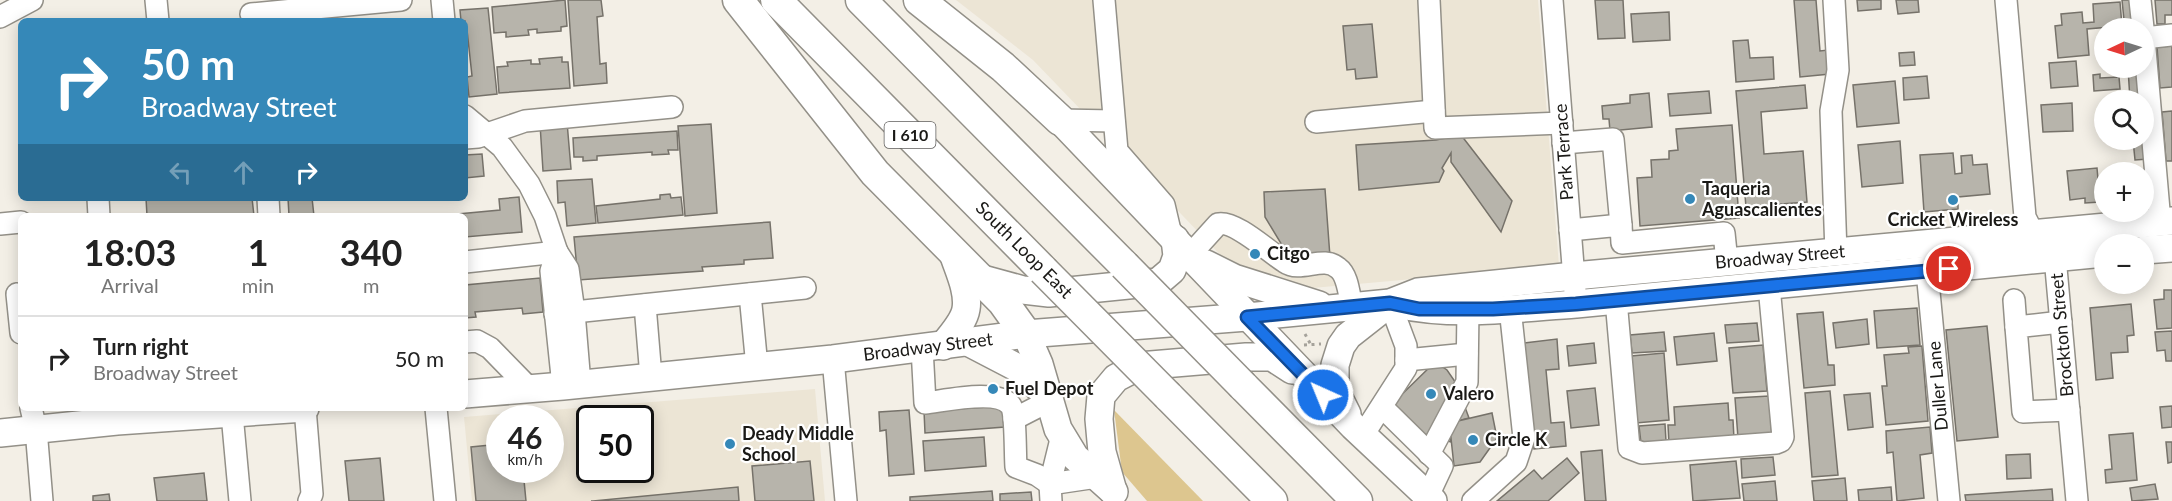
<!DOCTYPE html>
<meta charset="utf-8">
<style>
:root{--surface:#fff;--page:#f6f6f6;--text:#222;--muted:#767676;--line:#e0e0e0}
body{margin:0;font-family:Lato,sans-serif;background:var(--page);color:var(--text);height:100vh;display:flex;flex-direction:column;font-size:22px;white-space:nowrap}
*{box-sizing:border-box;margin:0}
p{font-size:20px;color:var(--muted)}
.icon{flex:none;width:33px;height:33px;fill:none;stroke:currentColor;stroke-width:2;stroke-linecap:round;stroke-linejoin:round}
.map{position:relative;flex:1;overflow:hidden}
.sheet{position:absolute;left:18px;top:213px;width:450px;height:198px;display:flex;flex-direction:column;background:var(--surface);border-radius:9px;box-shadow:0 3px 15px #0003}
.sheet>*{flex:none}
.hud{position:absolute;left:18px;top:18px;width:450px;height:183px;border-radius:9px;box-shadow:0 3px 15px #0003;background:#3588b8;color:#fff;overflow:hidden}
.needle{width:39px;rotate:266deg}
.tools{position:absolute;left:2094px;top:18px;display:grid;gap:12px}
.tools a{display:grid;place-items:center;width:60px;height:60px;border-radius:50%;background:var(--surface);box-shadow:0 3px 15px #0003;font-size:30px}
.speed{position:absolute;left:486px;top:405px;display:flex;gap:12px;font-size:30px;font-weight:700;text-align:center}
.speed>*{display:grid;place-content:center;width:78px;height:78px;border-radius:50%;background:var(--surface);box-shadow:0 3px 15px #0003;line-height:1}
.speed small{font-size:15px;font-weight:400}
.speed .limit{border:3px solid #111;border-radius:9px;background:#fff;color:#111}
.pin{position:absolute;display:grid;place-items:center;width:51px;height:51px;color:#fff;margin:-26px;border:3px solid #fff;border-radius:50%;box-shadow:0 2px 6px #0007}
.me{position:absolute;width:66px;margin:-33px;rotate:316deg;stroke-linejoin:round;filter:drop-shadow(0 0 4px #0008)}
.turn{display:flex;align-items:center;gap:21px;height:126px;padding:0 24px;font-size:27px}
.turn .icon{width:78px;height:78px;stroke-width:2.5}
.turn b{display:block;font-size:42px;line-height:51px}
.lanes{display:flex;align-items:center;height:57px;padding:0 24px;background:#0003;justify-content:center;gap:30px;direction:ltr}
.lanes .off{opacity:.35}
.eta{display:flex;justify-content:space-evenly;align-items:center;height:102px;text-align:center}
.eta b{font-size:36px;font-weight:700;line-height:42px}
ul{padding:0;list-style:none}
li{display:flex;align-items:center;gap:18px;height:84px;padding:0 24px;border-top:2px solid var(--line)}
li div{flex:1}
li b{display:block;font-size:22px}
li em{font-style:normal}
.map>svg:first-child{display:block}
.built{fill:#ece5d5;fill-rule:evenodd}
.green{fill:#ddc68f}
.building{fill:#b7b4ab;stroke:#76726a;stroke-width:1.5}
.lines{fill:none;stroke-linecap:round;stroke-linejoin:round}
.minor-casing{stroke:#939088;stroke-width:24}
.major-casing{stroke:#939088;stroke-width:30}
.highway-casing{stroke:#939088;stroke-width:33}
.path{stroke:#a5a29b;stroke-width:3;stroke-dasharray:3 4.5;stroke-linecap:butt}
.minor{stroke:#fff;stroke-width:21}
.major{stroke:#fff;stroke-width:27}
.highway{stroke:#fff;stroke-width:30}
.highway-bridge-casing{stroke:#939088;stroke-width:33;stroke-linecap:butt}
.highway-bridge{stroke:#fff;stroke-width:30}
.route-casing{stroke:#114b97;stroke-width:15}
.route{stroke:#1a73e8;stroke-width:10}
.poi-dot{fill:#3588b8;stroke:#fff;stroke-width:2}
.labels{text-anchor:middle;stroke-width:4.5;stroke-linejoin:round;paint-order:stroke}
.shield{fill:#fff;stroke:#5f5e5c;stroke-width:1.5}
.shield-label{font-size:16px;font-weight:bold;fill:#1a1916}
.street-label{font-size:18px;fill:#1a1916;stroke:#fff}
.poi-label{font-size:18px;font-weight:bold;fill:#1a1916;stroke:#fff;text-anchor:start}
</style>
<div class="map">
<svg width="2172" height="501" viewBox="0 0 2172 501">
<rect width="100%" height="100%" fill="#f3efe6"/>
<g class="built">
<polygon points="956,0 1538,0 1559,266 1257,293 1033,60"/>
<path d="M 815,389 L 825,501 L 472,501 L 464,417 ZM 500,418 L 550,418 L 550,470 L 500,470 ZM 590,418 L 640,418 L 640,470 L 590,470 Z"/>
</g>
<polygon class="green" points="1114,410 1203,501 1147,501 1122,472"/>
<g class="building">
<polygon points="565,0 567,26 561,27 561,31 537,33 537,29 528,30 529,35 506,37 506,32 494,33 492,7"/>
<polygon points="568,0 601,0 603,16 597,17 600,64 606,63 607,83 574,86"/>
<polygon points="1595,0 1623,0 1625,38 1598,39"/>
<polygon points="1794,0 1816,0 1820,51 1828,50 1830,74 1800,77"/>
<polygon points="1857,0 1881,0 1881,9 1858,11"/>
<polygon points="1896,0 1918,0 1919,12 1898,14"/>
<polygon points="2122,0 2136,0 2137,19 2124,20"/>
<polygon points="2155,0 2172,0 2172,15 2165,15 2165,24 2157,24"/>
<polygon points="2120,2 2122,26 2087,29 2089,55 2058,58 2055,26 2062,25 2061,14 2082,12 2083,23 2094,22 2093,4"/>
<polygon points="488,8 497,94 469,97 467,77 472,76 467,30 465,30 465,21 461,21 460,10"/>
<polygon points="1669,12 1670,40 1633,42 1631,14"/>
<polygon points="1372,24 1377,77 1356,79 1355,69 1347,70 1343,26"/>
<polygon points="1748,40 1750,58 1773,57 1774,79 1736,82 1733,41"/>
<polygon points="2172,46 2172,87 2160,88 2157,47"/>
<polygon points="1914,52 1915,65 1900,66 1899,53"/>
<polygon points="562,57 562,62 568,62 570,88 499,93 497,67 508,66 507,62 531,60 531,64 540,64 539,59"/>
<polygon points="2076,61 2078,86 2051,88 2049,63"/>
<polygon points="2128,68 2140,68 2143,100 2130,100"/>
<polygon points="2100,74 2100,78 2119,77 2120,89 2094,91 2093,75"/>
<polygon points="1927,76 1929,98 1904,100 1903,78"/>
<polygon points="1895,81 1899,123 1857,127 1853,85"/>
<polygon points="1805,85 1807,108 1761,112 1764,154 1803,151 1807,202 1746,207 1736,91"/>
<polygon points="1709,91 1711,113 1670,116 1668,94"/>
<polygon points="1649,93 1652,127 1610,131 1609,119 1603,119 1602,106 1630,103 1630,95"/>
<polygon points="2072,103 2073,131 2043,132 2041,105"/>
<polygon points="2172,111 2172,161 2166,161 2162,112"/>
<polygon points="567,122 571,169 543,171 540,124"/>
<polygon points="711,124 717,213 685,216 678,126"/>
<polygon points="1732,125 1739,218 1640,226 1637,178 1652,177 1651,160 1669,159 1669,151 1678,150 1676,129"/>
<polygon points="677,131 678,150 668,150 669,154 652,155 652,152 597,156 597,160 583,161 583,157 574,157 573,138"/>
<polygon points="1461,135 1512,201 1501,232 1451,162 1451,153 1442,168 1444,171 1439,182 1359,190 1356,145 1436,140"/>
<polygon points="2133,140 2144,140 2148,159 2135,160"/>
<polygon points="1900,141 1903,183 1862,187 1858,145"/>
<polygon points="1953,153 1955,174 1962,173 1961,156 1972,155 1973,165 1987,164 1990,194 1958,197 1958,209 1924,212 1920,155"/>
<polygon points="482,154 484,176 465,178 465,155"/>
<polygon points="2097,168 2100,202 2085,203 2085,198 2070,200 2067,171"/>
<polygon points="592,179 596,223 567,226 565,202 558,203 557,181"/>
<polygon points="1325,189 1330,257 1291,260 1265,217 1264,192"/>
<polygon points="670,194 671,198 681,197 683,215 598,223 596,206 660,199 660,195"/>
<polygon points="519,197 522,232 465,237 465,216 436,216 500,210 499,199"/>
<polygon points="146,198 252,198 254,216 147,216"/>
<polygon points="288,198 312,198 314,216 289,216"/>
<polygon points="770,222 773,258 744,260 744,264 702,267 703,271 578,280 574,237"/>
<polygon points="540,278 543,312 523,314 522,308 475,312 476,317 465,318 465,285"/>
<polygon points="2164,290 2172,290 2172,328 2157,329 2154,300 2164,299"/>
<polygon points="2131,304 2134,335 2127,336 2128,352 2111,353 2113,378 2096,380 2090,308"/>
<polygon points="1917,308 1920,345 1877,348 1874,311"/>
<polygon points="1823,312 1828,365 1834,365 1835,385 1804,388 1797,314"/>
<polygon points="1867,319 1869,344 1836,348 1833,323"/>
<polygon points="1757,323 1759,341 1727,343 1725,325"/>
<polygon points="1987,326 1998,437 1957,441 1946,330"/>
<polygon points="2172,331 2172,361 2166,361 2165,350 2157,351 2155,332"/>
<polygon points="1664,332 1666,351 1632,353 1630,335"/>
<polygon points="1714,333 1717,361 1677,365 1674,337"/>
<polygon points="1557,339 1559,369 1546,370 1551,423 1564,422 1566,446 1534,449 1524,343"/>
<polygon points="1594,343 1596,363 1569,366 1567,346"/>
<polygon points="1763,345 1767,391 1733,393 1729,348"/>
<polygon points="1922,346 1928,421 1886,425 1882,386 1887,386 1884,355 1909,353 1908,347"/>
<polygon points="1664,353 1669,420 1636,423 1631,356"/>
<polygon points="1435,362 1447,370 1456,383 1469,418 1458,421 1450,429 1451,442 1411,430 1392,404"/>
<polygon points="1595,388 1599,425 1571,428 1567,391"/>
<polygon points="1830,391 1838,475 1812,477 1805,393"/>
<polygon points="1870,393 1873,427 1848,430 1844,395"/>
<polygon points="1769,396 1772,435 1738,438 1735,398"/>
<polygon points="1728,403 1729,420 1733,420 1734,439 1669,444 1668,425 1675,425 1674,407"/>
<polygon points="1004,406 1005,427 925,433 924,411"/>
<polygon points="2172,406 2172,427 2162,428 2160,407"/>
<polygon points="909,410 914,474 889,476 886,430 880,431 879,412"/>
<polygon points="1492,413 1497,438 1480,462 1454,466 1450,429 1458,421"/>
<polygon points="1665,424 1666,441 1641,443 1639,426"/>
<polygon points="1930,427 1932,453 1920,455 1924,498 1897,501 1893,452 1887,453 1886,431"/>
<polygon points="2133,433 2137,480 2106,483 2105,470 2112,469 2109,435"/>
<polygon points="984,437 986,466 925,471 923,441"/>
<polygon points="2166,442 2172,442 2172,462 2168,463"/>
<polygon points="500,444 500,470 523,470 526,501 476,501 471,447"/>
<polygon points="1602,450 1606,501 1585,501 1581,452"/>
<polygon points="2030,454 2031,478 2007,479 2006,455"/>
<polygon points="1773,457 1775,475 1742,478 1741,459"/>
<polygon points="380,458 384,501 349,501 345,461"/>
<polygon points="1567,458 1579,473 1548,501 1497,501 1534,470 1542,479"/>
<polygon points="810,461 814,501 755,501 752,466"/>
<polygon points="1736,461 1740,498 1693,501 1690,465"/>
<polygon points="204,473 207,501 157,501 154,478"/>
<polygon points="1845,478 1847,501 1814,501 1812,481"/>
<polygon points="1775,481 1777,501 1744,501 1742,484"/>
<polygon points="2155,484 2158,499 2132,501 2130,488"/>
<polygon points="738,487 739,501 591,501 593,501"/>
<polygon points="1891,487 1892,501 1859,501 1858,490"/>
<polygon points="2052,489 2053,501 1966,501 1965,495"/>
<polygon points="992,491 993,501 910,501 910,497"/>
<polygon points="1031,492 1032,501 1000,501 1000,494"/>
<polygon points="109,494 110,501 93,501 93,496"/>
</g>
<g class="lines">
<defs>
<g id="minor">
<polyline points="156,0 158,21"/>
<polyline points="442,0 444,21"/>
<polyline points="1104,0 1117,151 1164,205 1171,235"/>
<polyline points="1429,0 1435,128 1562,123"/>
<polyline points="1552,0 1576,304"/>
<polyline points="1834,0 1838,70 1831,111 1836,253"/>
<polyline points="2006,0 2025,217 2034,235 2055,257 2077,501"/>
<polyline points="2140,0 2143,28"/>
<polyline points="251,14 401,0"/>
<polyline points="0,17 32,0"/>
<polyline points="2144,38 2160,222"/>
<polyline points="2144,38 2172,35"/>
<polyline points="465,116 502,147 529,184 545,216 557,252 568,269 574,312 580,384"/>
<polyline points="1060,120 1114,121"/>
<polyline points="1316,122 1434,111"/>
<polyline points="465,138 478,137 525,121 672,107"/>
<polyline points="1563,143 1613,139 1621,225"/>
<polyline points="98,198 99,216"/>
<polyline points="268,198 269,216"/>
<polyline points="0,224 21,222"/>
<polyline points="1570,230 1621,225 1622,243 1724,233 1727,262"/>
<polyline points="557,252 551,271 563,386"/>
<path d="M 1191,257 L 1199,245 L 1218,224 C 1235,220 1270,253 1285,262 C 1301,273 1323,255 1338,268 C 1348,275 1349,295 1352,307"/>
<polyline points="465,262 557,252"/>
<polyline points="1927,271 1949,501"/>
<polyline points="17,294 21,333"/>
<polyline points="750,294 757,367"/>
<polyline points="1616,300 1629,448 1642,453 1776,443 1781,441 1783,437 1769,286"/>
<polyline points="2014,300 2016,327"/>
<polyline points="645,305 651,377"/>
<polyline points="555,314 805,288"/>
<polyline points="2061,322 2016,327 2023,412 2069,410"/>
<polyline points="465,342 477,341 490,348 530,389"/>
<path d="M 922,348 L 925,403 C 944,401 999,388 1011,406 C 1016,414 1015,455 1016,467 L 1037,475 L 1050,484"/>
<polyline points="833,359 846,501"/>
<polyline points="1406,360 1467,354"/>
<polyline points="1382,407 1442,466 1428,496"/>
<polyline points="31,408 36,429 42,501"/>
<polyline points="305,408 312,494 309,501"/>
<polyline points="436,408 445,501"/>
<polyline points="232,414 240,501"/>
<polyline points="1014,419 1049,401"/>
<polyline points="1363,435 1406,368 1406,346 1390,303"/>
<polyline points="1429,454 1467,382 1468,309"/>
<polyline points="1050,484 1097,477"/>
<polyline points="1051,501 1050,484 1062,435"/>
<polyline points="1473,501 1516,462 1524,438 1510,308"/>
</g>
<g id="major">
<polyline points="1060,120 1353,426 1433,501"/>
<polyline points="2144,250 2172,248"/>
<polyline points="1206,264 1234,278 1319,305"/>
<polyline points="979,278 1023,290 1049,293 1158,282 1172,270 1177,256 1175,239"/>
<path d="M 1397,304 C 1455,317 1518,308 1576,304 L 2104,253"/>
<polyline points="1026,334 1039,364 1058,429 1075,457 1114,492"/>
<polyline points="968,342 1016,367 1047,395"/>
<path d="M 943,346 C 951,335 964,322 966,309 C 969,292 959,271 954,256"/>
<polyline points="465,394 563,386 833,359 1026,334 1247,317 1390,303 1418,292 1574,276 2172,221"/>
<polyline points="1347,414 1335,390 1335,365 1341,346 1348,336 1390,303"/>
<polyline points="0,433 117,421 305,408"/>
<polyline points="1113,491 1102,452 1099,419 1101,396 1116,378 1139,366 1246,357 1272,357 1292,370"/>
</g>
<g id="highway">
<polyline points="738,0 875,173 1003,302 1026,334"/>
<polyline points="776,0 1043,270"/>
<polyline points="861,0 1124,265"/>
<polyline points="919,0 1003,67 1060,120"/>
<polyline points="1243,386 1357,501"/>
<polyline points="1168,396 1272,501"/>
</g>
</defs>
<use href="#minor" class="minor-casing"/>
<use href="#major" class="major-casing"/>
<use href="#highway" class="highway-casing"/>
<g class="path">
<polyline points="1305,334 1311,345"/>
<polyline points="1304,345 1321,344"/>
</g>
<use href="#minor" class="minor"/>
<use href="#major" class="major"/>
<use href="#highway" class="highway"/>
<defs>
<g id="highway-bridge">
<polyline points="1124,265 1243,386"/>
<polyline points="1043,270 1168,396"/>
</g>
</defs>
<use href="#highway-bridge" class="highway-bridge-casing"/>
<use href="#highway-bridge" class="highway-bridge"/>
</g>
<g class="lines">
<defs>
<polyline id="route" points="1323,395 1247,317 1390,303 1419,309 1493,309 1576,304 1949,269"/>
</defs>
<use href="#route" class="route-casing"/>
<use href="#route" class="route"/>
</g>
<g class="poi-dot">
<circle cx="1690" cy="199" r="6"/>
<circle cx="1953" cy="200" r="6"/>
<circle cx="1255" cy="254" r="6"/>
<circle cx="993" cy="389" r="6"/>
<circle cx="1431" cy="394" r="6"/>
<circle cx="1473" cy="440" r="6"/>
<circle cx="730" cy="444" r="6"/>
</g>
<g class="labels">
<rect class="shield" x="884.5" y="122" width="51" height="26" rx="4.5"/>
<g class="shield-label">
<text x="910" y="141">I 610</text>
</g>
<g class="street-label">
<text transform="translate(1564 152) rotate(-94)" y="6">Park Terrace</text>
<text transform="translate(1024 250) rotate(45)" y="6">South Loop East</text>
<text transform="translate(1780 257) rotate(-5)" y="6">Broadway Street</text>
<text transform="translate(2062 335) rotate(-95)" y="6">Brockton Street</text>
<text transform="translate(928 347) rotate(-7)" y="6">Broadway Street</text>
<text transform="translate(1938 386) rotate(-95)" y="6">Duller Lane</text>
</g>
<g class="poi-label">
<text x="1702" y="195">Taqueria<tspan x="1702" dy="21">Aguascalientes</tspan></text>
<text x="1953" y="226" text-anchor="middle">Cricket Wireless</text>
<text x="1267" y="260">Citgo</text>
<text x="1005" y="395">Fuel Depot</text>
<text x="1443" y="400">Valero</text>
<text x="742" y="440">Deady Middle<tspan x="742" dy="21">School</tspan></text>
<text x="1485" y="446">Circle K</text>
</g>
</g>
</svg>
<div class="tools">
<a><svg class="needle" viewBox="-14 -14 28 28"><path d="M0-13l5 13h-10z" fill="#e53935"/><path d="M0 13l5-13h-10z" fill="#767676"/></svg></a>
<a><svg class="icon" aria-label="search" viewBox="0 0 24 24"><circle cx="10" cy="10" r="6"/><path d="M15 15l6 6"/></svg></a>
<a>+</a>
<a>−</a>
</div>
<div class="speed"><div>46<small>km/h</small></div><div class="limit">50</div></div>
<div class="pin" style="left:1949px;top:269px;background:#d93025"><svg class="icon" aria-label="arrive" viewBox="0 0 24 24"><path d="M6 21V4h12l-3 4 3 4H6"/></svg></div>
<svg class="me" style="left:1323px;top:395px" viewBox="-20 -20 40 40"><circle r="17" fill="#1a73e8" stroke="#fff" stroke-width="3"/><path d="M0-11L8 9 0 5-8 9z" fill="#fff"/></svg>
<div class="hud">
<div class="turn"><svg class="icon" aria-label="right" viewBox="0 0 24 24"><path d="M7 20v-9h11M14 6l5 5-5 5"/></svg><div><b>50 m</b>Broadway Street</div></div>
<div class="lanes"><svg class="icon off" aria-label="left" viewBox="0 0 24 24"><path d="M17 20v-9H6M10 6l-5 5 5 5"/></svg><svg class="icon off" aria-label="ahead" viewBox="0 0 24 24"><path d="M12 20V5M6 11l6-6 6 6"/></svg><svg class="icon" aria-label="right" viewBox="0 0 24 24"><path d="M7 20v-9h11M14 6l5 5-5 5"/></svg></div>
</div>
<section class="sheet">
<div class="eta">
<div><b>18:03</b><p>Arrival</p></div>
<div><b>1</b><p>min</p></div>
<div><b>340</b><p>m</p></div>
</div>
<ul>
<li><svg class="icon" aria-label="right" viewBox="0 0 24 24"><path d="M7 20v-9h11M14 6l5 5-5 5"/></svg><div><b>Turn right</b><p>Broadway Street</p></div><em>50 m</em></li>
</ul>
</section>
</div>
